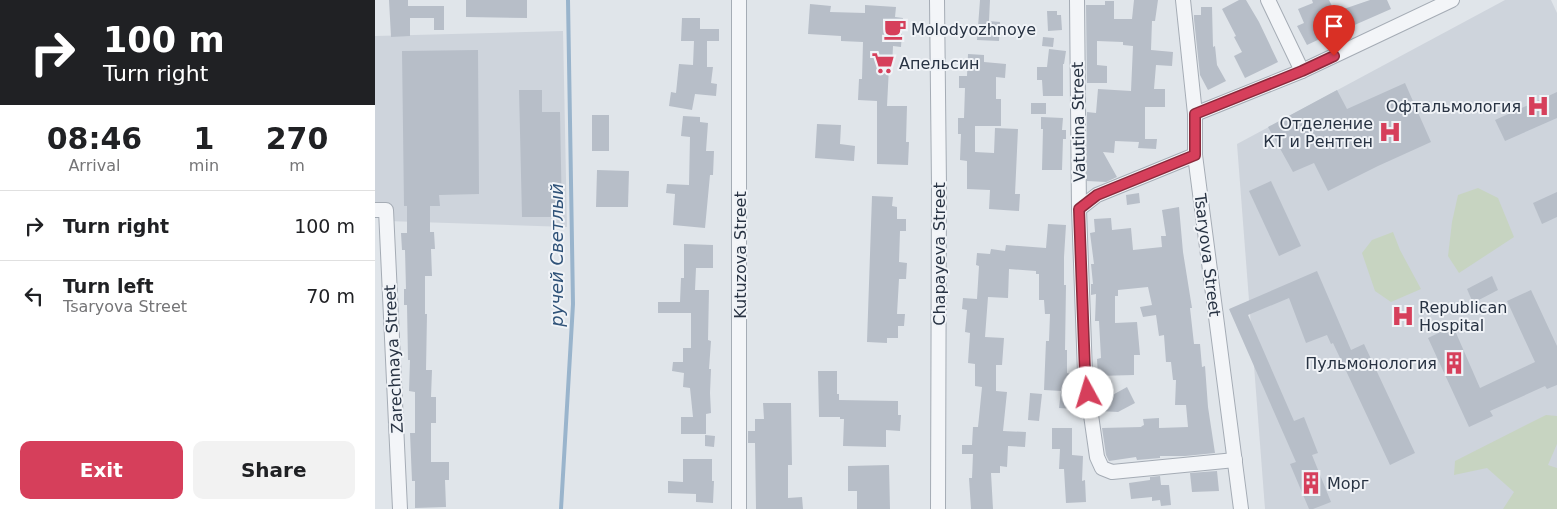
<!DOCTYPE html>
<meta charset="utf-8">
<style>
:root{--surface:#fff;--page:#f2f2f2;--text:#202124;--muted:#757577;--line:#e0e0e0;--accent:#d63f5b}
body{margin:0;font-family:"DejaVu Sans",sans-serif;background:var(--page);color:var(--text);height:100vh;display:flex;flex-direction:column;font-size:19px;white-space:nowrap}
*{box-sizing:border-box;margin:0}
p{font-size:16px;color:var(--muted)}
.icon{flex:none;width:28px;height:28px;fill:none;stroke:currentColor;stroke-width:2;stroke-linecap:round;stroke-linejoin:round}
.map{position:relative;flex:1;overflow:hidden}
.details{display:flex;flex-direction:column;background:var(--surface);width:375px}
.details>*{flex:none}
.top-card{background:#202124;color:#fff;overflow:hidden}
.pin{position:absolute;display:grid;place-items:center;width:42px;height:42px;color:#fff;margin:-51px -21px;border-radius:50% 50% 50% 0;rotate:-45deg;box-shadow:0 0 5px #0007}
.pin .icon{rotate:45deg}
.me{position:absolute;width:55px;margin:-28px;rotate:354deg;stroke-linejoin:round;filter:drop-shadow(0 0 4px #0008)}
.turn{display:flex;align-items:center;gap:18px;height:105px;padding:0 20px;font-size:22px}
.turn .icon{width:65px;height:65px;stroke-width:2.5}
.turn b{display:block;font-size:35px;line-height:42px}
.eta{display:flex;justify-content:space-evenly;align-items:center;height:85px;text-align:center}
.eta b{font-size:30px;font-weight:800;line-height:35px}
.button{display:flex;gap:10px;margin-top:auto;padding:10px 20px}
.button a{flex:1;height:58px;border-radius:10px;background:var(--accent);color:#fff;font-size:20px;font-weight:800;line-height:58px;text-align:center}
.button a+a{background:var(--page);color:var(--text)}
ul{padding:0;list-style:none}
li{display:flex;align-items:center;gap:15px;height:70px;padding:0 20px;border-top:1px solid var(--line)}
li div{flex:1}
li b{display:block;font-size:19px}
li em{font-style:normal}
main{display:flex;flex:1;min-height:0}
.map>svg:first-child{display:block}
.built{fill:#ced4dc}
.green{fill:#c7d4c1}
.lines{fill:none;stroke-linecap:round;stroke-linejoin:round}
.stream{stroke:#99b4cc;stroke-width:4}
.building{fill:#b7bec8}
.street-casing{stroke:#a5acb5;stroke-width:16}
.street{stroke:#f3f5f8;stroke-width:14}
.route-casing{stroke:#8b293b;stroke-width:12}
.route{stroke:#d63f5b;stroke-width:9}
.labels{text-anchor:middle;stroke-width:4;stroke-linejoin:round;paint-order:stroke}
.poi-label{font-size:16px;fill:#283343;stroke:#f0f3f7;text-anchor:start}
.street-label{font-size:16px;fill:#283343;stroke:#f0f3f7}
.water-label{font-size:18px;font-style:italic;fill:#305379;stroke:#f0f3f7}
</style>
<main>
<section class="details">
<div class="top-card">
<div class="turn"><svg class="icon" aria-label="right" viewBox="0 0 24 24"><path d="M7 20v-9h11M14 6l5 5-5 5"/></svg><div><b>100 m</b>Turn right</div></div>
</div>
<div class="eta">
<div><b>08:46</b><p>Arrival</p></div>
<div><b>1</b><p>min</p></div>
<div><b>270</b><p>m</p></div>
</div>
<ul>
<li><svg class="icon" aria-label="right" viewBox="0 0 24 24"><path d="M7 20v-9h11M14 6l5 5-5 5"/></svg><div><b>Turn right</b></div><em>100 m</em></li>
<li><svg class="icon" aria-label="left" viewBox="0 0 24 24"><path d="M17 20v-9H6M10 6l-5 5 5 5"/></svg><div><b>Turn left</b><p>Tsaryova Street</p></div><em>70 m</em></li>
</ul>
<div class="button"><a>Exit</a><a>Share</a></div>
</section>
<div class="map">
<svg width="1182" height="509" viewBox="0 0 1182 509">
<rect width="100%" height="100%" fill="#e0e5ea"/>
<g class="built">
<polygon points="1130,0 1176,0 1182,13 1182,509 890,509 862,144"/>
<polygon points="188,31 192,227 12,221 0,210 0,36"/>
</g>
<g class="green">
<polygon points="1103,188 1123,198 1139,237 1084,273 1073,256 1077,222 1083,195"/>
<polygon points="1018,232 1025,250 1046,289 1016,302 1000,291 987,253 997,240"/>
<polygon points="1171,415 1182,416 1182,444 1173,465 1182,468 1182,509 1128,509 1139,492 1112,468 1079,475 1080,461"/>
</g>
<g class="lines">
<polyline class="stream" points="186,509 198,304 193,0"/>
</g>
<g class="building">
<polygon points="14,0 33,0 33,6 69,6 69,30 59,30 59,18 35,18 35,36 16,37"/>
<polygon points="91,0 152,0 152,18 91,17"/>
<polygon points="605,0 615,0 614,21 625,22 624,41 602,40"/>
<polygon points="759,0 783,0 780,21 777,21 776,50 798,52 797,66 781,65 779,89 790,89 790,107 770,107 770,139 782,139 781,149 763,148 764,142 740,141 739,153 728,152 742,177 731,182 712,181 712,112 721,113 723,89 756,91 758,46 748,45 748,42 722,41 722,65 732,66 732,83 712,83 711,5 730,5 730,1 739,1 739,19 757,19"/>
<polygon points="864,0 871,0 884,22 903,62 870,78 859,56 867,52 859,37 861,36 847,9"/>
<polygon points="937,0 954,0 960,12 995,0 1012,0 1016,9 975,27 973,21 948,34 949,37 932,45 922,26 929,23 923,9 938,3"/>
<polygon points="435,4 456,6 455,12 490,13 490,5 521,7 520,17 528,18 526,47 518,46 517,67 514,67 512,106 532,106 531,142 534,142 533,165 502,164 502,101 483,100 484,79 487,79 488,42 466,41 466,36 433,34"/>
<polygon points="826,7 837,7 838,47 840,46 842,65 851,81 833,90 825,75 819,19 819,15 826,15"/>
<polygon points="672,11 682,11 682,15 686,15 687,30 673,31"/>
<polygon points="307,18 325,18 325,29 344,29 344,41 332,41 332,67 338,67 336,83 342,84 341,96 320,94 317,110 294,106 296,92 301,93 304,64 318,65 319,41 306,41"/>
<polygon points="668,37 679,38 678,47 667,46"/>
<polygon points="674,49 691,51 689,64 688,64 688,96 668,96 667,80 662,80 662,67 672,67"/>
<polygon points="103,50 104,194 64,195 65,206 55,206 55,232 59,232 60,249 56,249 57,276 50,276 50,314 52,314 51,370 57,370 56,397 61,397 61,423 56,423 56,462 74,462 74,480 70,480 71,507 40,508 40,481 37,481 35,433 40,433 40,392 34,391 35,360 33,360 32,305 29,305 29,289 31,289 30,250 27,250 26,233 32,233 32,206 29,206 27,51"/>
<polygon points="593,54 609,55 609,62 631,64 630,78 621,77 621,99 626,99 626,126 600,126 600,152 619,153 620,128 643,129 640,194 645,194 644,211 614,209 615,190 592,189 592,161 585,160 586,134 583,134 583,118 589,118 590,88 584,88 584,76 592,76"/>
<polygon points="1030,83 1056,142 1003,166 953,191 939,163 918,172 893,127 962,90 972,109"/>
<polygon points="144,90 167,90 167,112 185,112 187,217 147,217"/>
<polygon points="1182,92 1182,118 1130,141 1120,120"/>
<rect x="656" y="103" width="15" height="11"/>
<rect x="217" y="115" width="17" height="36"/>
<polygon points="308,116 325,117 325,122 333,123 331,151 339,151 338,175 335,175 330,228 298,225 300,194 291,193 292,184 314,185 315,137 306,136"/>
<polygon points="666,117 688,118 687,130 691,130 691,139 688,139 687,170 667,170 668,129 666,129"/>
<polygon points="442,124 466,125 465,144 480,146 479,161 440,158"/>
<polygon points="222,170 254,171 253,207 221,207"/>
<polygon points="896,181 926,246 904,256 874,191"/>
<polygon points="1182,192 1182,217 1167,224 1158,203"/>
<polygon points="764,193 765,203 752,205 751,195"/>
<polygon points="497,196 518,197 517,206 522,207 522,219 531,219 531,231 525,231 524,262 532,263 531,279 524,279 522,314 530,314 529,326 523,326 523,338 512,338 512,343 492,342"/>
<polygon points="804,207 808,252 817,308 815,308 819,344 825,344 827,367 830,366 833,407 840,453 810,456 785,456 785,458 762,460 761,457 734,461 731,455 727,428 766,427 767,426 769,425 768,419 784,418 784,428 813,427 811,405 800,405 801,380 798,380 796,362 791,362 789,335 784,336 781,315 768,317 765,307 777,305 773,287 743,290 743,296 740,296 740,323 762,322 765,355 759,355 759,375 723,376 722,359 726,358 724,321 720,321 721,294 716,295 716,284 718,284 716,264 719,264 715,233 720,232 719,219 736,218 737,230 756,228 758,250 787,247 786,236 791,236 787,210"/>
<polygon points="673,224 691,225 689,257 689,285 691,285 690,350 692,350 692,373 697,374 696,397 700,398 699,409 684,408 686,391 669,390 671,341 674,341 675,314 670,314 669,300 664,300 664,274 661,274 661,271 634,269 633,298 613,297 610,337 629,338 627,365 621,365 621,391 632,392 628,431 651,432 650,447 633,446 632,467 625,466 625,473 616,473 618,509 596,509 594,478 597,478 598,454 587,454 587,445 597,445 598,427 603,427 607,387 600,386 600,364 593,363 595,333 590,332 592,310 587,309 588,298 602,299 604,266 601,265 602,253 615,254 616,249 630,251 631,245 671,248"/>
<polygon points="309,244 338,245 338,268 321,268 320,290 334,290 333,340 336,341 334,369 336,369 335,393 336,413 331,414 331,434 306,434 306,417 318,417 315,388 308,387 309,373 297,371 298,362 308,362 308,348 316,348 316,313 283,313 283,302 305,302 306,278 309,278"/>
<polygon points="942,271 976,350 989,344 1040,453 1015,465 958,343 956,344 952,335 931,343 914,298 873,315 919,421 929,417 943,453 937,455 956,502 938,509 934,509 915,464 921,462 854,309"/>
<polygon points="1117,276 1123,290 1098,303 1092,289"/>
<polygon points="1156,290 1182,346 1182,385 1172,389 1170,386 1115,411 1118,416 1094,427 1053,338 1078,326 1105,388 1160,362 1132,301"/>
<polygon points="443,371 462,371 462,394 464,394 464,400 523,401 523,415 526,415 525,431 511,430 511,447 468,446 469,419 465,419 465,417 444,417"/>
<polygon points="752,387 760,403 743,412 724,411 723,403"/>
<polygon points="655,393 667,394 664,421 653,420"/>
<polygon points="388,403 416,403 417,465 413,465 413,498 427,497 428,509 381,509 380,443 373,443 373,431 380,431 380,419 389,419"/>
<polygon points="677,428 697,428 697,455 708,456 707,481 710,480 711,502 691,503 689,469 684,469 685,449 677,449"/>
<polygon points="330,435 340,436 339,447 330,446"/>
<polygon points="308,459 337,459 337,481 339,481 338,503 321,502 321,494 293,493 293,481 308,482"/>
<polygon points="514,465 515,509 482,509 482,491 473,491 473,466"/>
<polygon points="842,471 844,491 817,492 815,473"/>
<polygon points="785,476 786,485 794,485 796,505 786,506 785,500 777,501 777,497 756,499 754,483 775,480 775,477"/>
</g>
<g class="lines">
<defs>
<g id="street">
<polyline points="562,0 564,186 563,509"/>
<polyline points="702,0 704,209 710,373 722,457 727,468 737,472 860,460"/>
<polyline points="808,0 820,114 820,155 866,509"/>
<polyline points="893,0 927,71"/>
<polyline points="820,114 927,71 1077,0"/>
<polyline points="704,209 722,195 820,155"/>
<polyline points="0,210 11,210 25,509"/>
<polyline points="364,509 364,0"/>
</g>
</defs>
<use href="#street" class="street-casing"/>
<use href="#street" class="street"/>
</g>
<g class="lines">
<defs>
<polyline id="route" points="713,393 710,373 704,209 722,195 820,155 820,114 927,71 959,56"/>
</defs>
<use href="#route" class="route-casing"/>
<use href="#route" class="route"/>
</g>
<defs>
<symbol id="cafe-bare" viewBox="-9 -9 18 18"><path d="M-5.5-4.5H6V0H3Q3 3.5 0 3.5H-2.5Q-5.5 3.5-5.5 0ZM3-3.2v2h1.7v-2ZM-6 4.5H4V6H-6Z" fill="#d63f5b" stroke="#f0f3f7" stroke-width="2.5" paint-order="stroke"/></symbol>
<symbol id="supermarket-bare" viewBox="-9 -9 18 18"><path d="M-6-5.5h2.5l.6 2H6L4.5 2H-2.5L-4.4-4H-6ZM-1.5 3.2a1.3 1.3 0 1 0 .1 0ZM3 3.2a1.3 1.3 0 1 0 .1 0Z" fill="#d63f5b" stroke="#f0f3f7" stroke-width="2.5" paint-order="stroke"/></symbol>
<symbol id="hospital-bare" viewBox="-9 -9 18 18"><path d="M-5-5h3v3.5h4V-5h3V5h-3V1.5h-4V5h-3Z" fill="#d63f5b" stroke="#f0f3f7" stroke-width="2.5" paint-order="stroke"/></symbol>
<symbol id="building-bare" viewBox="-9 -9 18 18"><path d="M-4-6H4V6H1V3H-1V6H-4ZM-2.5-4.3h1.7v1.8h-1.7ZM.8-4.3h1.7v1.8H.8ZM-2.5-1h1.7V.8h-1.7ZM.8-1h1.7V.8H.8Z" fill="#d63f5b" stroke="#f0f3f7" stroke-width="2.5" paint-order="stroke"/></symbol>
</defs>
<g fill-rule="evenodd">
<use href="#cafe-bare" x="504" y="13" width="32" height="32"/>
<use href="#supermarket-bare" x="492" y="47" width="32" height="32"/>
<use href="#hospital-bare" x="1147" y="90" width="32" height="32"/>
<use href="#hospital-bare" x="999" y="116" width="32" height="32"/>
<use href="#hospital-bare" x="1012" y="300" width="32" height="32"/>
<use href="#building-bare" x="1063" y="347" width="32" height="32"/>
<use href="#building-bare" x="920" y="467" width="32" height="32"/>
</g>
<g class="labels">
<g class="poi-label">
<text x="536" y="35">Molodyozhnoye</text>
<text x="524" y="69">Апельсин</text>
<text x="1146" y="112" text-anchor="end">Офтальмология</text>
<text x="998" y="129" text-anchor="end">Отделение<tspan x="998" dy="18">КТ и Рентген</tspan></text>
<text x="1044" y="313">Republican<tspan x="1044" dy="18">Hospital</tspan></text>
<text x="1062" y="369" text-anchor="end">Пульмонология</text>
<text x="952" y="489">Морг</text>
</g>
<g class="street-label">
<text transform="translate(703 122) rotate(-91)" y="6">Vatutina Street</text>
<text transform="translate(564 254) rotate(-90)" y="6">Chapayeva Street</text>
<text transform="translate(365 255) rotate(-90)" y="6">Kutuzova Street</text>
<text transform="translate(833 255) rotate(83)" y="6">Tsaryova Street</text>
<text transform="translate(18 359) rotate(-93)" y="6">Zarechnaya Street</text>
</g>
<g class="water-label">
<text transform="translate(182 255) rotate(-90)" y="6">ручей Светлый</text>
</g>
</g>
</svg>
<div class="pin" style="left:959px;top:56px;background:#d93025"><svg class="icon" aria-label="arrive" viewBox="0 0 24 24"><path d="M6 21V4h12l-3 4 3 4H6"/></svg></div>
<svg class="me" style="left:713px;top:393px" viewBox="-20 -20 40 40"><circle r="19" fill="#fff"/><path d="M0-13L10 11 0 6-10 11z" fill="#d63f5b"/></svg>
</div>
</main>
